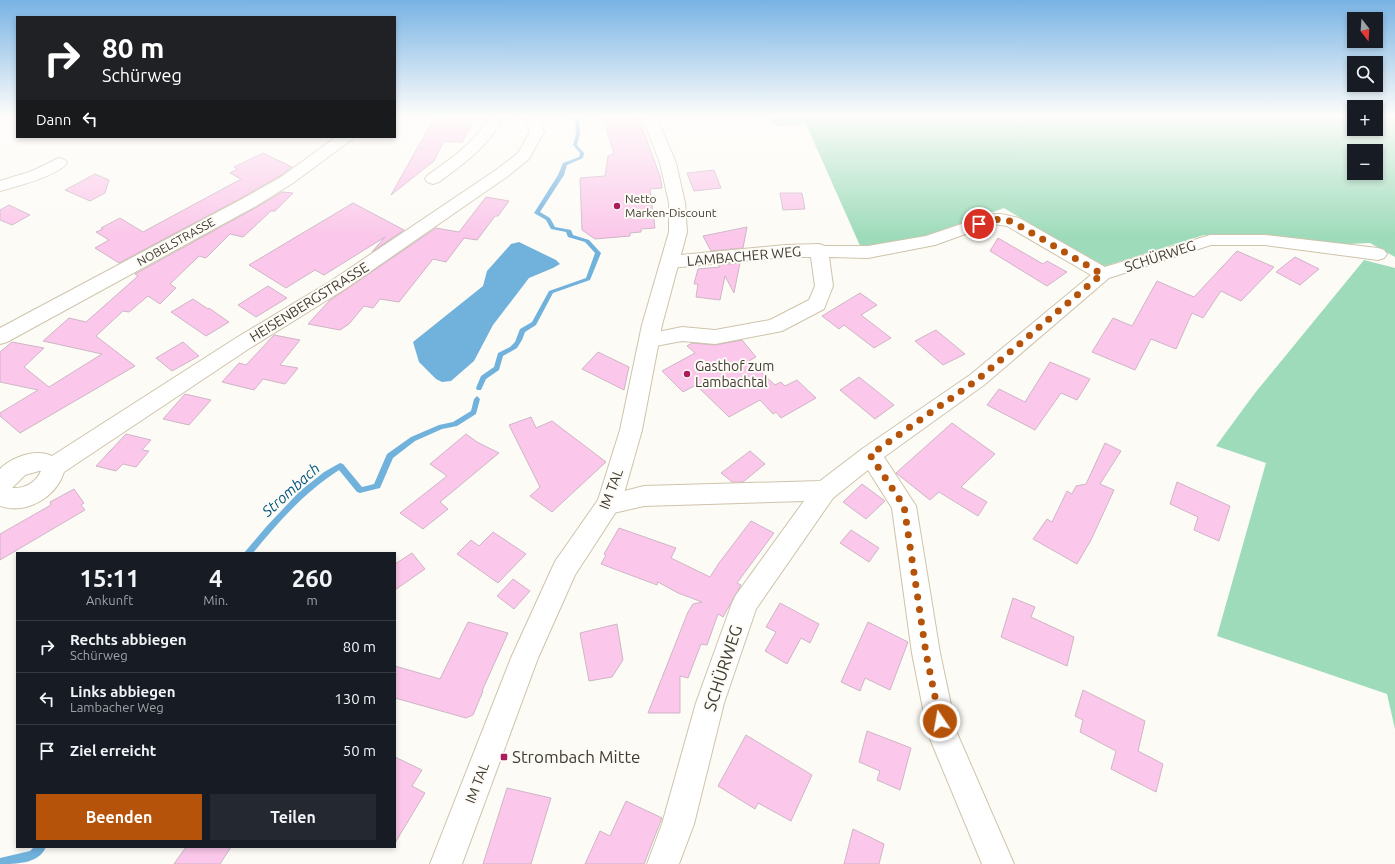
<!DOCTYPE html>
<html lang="de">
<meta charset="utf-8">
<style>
:root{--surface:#171b24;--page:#242831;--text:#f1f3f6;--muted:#9ea1a6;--line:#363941;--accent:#b45309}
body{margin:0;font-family:Ubuntu,sans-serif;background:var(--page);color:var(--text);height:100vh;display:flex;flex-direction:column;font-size:15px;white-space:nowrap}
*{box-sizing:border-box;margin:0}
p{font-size:13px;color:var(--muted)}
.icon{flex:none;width:22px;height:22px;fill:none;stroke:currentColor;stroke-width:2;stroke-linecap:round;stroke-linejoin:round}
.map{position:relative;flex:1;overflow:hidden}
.sheet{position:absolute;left:16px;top:552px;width:380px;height:296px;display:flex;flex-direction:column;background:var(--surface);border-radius:0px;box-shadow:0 2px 6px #0003}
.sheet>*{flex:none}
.hud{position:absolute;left:16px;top:16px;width:380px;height:122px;border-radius:0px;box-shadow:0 2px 6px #0003;background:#202124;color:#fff;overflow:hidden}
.needle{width:26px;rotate:163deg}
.fabs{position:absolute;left:1347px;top:12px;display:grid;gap:8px}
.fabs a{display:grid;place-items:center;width:36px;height:36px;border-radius:0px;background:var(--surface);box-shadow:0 2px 6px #0003;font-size:20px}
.pin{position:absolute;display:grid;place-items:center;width:34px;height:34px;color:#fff;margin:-17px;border:2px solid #fff;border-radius:50%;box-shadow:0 1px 4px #0007}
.me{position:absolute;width:44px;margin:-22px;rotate:348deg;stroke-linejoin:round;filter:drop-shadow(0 0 3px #0008)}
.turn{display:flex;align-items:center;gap:14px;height:84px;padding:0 20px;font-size:18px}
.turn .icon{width:52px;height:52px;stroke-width:2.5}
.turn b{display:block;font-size:28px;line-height:34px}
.then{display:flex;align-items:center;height:38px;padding:0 20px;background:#0003;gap:8px;font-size:15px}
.eta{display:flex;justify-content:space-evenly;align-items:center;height:68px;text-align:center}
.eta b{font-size:24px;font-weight:700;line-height:28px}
.primary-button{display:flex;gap:8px;margin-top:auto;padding:8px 20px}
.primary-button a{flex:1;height:46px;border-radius:0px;background:var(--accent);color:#fff;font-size:16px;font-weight:700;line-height:46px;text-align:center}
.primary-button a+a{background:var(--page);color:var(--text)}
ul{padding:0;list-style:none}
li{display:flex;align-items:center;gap:12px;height:52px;padding:0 20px;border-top:1px solid var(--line)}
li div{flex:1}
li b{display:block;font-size:15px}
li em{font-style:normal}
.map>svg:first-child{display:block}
.green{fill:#9ddbba;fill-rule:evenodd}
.water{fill:#71b2dd}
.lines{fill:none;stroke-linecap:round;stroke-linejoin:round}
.stream{fill:#71b2dd;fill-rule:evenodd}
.building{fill:#fbc7ea;stroke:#ceb6c6}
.minor-casing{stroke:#cec4ab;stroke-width:2}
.major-casing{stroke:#cec4ab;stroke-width:2}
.minor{fill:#fff;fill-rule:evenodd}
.major{fill:#fff;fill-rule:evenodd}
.route{stroke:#b45309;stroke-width:7;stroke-dasharray:0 12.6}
.poi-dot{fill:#ab1d5a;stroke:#fdfbf6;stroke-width:1.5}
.labels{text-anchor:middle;stroke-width:4;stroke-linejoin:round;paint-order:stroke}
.far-poi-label{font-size:12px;fill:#413c32;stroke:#fdfbf6;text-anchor:start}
.far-street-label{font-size:12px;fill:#413c32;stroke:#fdfbf6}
.street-label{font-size:14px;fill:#413c32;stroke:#fdfbf6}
.poi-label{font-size:14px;fill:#413c32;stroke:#fdfbf6;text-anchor:start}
.water-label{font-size:15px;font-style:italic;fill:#015680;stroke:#fdfbf6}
.near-street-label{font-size:17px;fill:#413c32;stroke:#fdfbf6}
.near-poi-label{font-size:17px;fill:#413c32;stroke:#fdfbf6;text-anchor:start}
</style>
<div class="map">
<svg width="1395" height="864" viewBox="0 0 1395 864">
<rect width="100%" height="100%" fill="#fdfbf6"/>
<g class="green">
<path d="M 768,116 L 1354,116 L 1354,129 L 1376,129 L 1376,116 L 1395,116 L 1395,257 L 1370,243 L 1325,245 L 1264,237 L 1204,235 L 1102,267 L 1004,208 L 927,236 L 861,248 L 806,124 L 776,126 ZM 1354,151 L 1376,151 L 1376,173 L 1354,173 Z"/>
<polygon points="1364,260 1395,268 1395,729 1387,694 1217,636 1266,463 1216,446 1255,393"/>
</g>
<polygon class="water" points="519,242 556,260 560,264 553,268 529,278 493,325 474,361 451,381 442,382 436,379 419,362 413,342 483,286 487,271 511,244"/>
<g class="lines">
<g class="stream">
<polygon points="575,116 579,116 580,134 577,145 584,153 583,158 567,165 564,175 540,212 550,218 555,227 571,230 573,235 589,240 601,253 590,280 553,293 536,325 525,332 522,340 517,348 503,356 499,370 486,379 481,390 477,390 476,388 481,376 494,367 498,353 510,347 515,342 520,329 532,322 549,291 586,278 595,253 585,242 568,237 566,232 551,229 546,220 534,213 558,175 563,163 579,157 580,153 573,145 576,134"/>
<path d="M 477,396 L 480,399 L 476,414 L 457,426 L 442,429 L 415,441 L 393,458 L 380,488 L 360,493 L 357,492 L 339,470 C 305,492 278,522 253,553 L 244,553 L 266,527 L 299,492 L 324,472 L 340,463 L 343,464 L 362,487 L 374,484 L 387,454 L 411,437 L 439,425 L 453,422 L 471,411 L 474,399 Z"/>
<path d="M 34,847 L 46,847 C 39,864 16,864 0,864 L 0,858 L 30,851 Z"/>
</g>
</g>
<g class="building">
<polygon points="476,116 462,142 444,141 434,161 391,195 433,120"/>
<polygon points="602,116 638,116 660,176 662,188 650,189 655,228 641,229 641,232 630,233 630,236 595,239 582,230 580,178 605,176 608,156 614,153"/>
<polygon points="263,153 292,167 280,176 243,197 119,263 95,248 109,240 96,232 103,229 101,228 120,218 143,232 241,179 230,173 237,169 234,167"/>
<polygon points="714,170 721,188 694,191 687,173"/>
<polygon points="95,174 109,180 105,193 90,201 65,190"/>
<polygon points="282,192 293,193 275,211 271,211 243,237 230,234 206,258 199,256 170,284 176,288 160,304 148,296 129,312 123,311 96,336 135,366 20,433 0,416 0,413 38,390 0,382 0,352 12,342 44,348 24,367 49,387 102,354 43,341 69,318 86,322 138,276 135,274 257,207"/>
<polygon points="780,193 802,193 805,209 783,210"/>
<polygon points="486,197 509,201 498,216 495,216 477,240 464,238 446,262 433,259 399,302 380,299 373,308 364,306 349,324 340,330 308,324 329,301 436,228 459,232"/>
<polygon points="353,203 404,230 372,252 385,237 324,275 315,270 286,288 249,265"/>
<polygon points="9,205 30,215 12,225 0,220 0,210"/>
<polygon points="747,227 743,248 711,251 703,236"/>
<polygon points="998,238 1043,264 1047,261 1067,272 1047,286 990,251"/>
<polygon points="1237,251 1274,267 1241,301 1221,291 1203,318 1192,313 1176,349 1151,339 1135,370 1092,352 1113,318 1132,326 1157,281 1194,297"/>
<polygon points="1295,257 1319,269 1300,285 1276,272"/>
<polygon points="740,263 734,293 725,276 720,300 696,297 698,284 694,284 698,269 720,267 718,265"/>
<polygon points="268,286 287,298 256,317 238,305"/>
<polygon points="860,293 877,305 861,315 891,338 874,348 844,325 839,329 822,316"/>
<polygon points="193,299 208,309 209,308 229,322 206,336 171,312"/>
<polygon points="936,330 965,354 943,365 915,341"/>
<polygon points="274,335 300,340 280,365 298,368 285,384 263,379 254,390 222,382 239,363 246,365"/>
<polygon points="742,340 756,357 749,361 775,385 781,382 785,386 797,380 816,398 781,418 776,412 773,414 760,400 729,417 696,385 683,392 662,371 695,353 687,346 692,343 715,345"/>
<polygon points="183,342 199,356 172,371 156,358"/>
<polygon points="598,352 629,367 624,390 582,369"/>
<polygon points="1050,362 1090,379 1077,400 1061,393 1035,430 987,405 999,389 1025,402"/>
<polygon points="859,377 894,405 875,419 840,390"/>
<polygon points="185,394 211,400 189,425 163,419"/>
<polygon points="531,417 536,428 552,421 606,462 552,512 530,496 540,487 509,425"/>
<polygon points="952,423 995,454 961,487 987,502 978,516 939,492 930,500 896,473"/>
<polygon points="126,434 151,440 142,450 149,451 136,467 123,464 116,471 96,466"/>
<polygon points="466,434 477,442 499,453 440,502 448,509 423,529 400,513 447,476 430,464"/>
<polygon points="1105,443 1121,451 1100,484 1114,490 1091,540 1077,564 1033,539 1047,519 1052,522 1067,491 1072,494 1076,486 1086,484"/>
<polygon points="750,451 765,464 743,482 732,482 721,473"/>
<polygon points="1177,482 1230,506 1219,541 1194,530 1198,517 1170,504"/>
<polygon points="862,484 885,501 866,519 843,502"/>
<polygon points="74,489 84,503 81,505 85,510 0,560 0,534 51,505 50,502"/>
<polygon points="751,521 774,533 737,583 741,585 723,617 718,614 707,645 701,644 688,678 680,676 680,713 648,713 688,612 693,604 702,602 678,593 658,582 657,585 601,564 606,555 604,554 619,528 676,548 671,558 710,577 719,563"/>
<polygon points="851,530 879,548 869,562 840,543"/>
<polygon points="493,532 526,554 498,583 457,554 471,540 479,546"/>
<polygon points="412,553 425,569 395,590 395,564"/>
<polygon points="513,579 530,591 514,609 497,596"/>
<polygon points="1013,598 1035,607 1031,617 1074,637 1067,666 1001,637"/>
<polygon points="780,603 819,624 810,643 801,638 787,664 765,651 776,632 766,627"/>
<polygon points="468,622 508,633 482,691 483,691 473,715 466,718 395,698 395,666 440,679"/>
<polygon points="868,622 908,642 890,690 865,678 860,691 841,682"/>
<polygon points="617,624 623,660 612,677 589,681 580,633"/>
<polygon points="1083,690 1145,721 1138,751 1163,764 1156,792 1111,769 1116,751 1080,732 1083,720 1075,716"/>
<polygon points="867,731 911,748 900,790 877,780 880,771 859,762"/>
<polygon points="746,735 812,775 791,821 758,803 755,809 718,786"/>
<polygon points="395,757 422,770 412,786 425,793 395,843"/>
<polygon points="507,788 551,798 531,864 483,864"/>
<polygon points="626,801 662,818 644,864 585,864 600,831 610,836"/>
<polygon points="853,829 884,844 879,864 844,864"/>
<polygon points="186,847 231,847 220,864 174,864"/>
</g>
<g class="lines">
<defs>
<g id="minor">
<path d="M 489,116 L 503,116 C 490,146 464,163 439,182 L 433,184 L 427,182 L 425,179 L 427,176 C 451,158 476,143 489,116 Z"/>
<path d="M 524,116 L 538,116 L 544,132 L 529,159 L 508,176 L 345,289 L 250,348 L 64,472 C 56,497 27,515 0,506 L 0,469 C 12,457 36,448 52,456 L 236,338 L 331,281 L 496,170 L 518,153 L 530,132 ZM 39,471 L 41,471 C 36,483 24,489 12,488 L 25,475 Z"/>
<polygon points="336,137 354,137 351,140 293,183 256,206 7,342 0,344 0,328 244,198 281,177"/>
<path d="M 59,158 L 65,160 L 67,163 C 58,176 15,187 0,191 L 0,181 L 32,171 Z"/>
<polygon points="991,214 1001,214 1019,218 1105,267 1210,235 1265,235 1378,248 1384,250 1387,254 1384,258 1378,260 1265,245 1211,245 1109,278 984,385 884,457 916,506 940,653 957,733 1014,864 982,864 928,734 912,653 892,508 868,470 833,498 756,609 724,703 694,824 679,864 647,864 662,824 696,703 732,603 736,595 804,501 644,506 609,514 601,511 597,504 601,497 644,486 820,481 862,449 970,375 1091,275 1007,226 993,224 935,245 868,258 829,257 833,286 824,309 782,331 715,344 682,341 650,347 643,345 640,340 643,335 682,327 715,330 770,320 809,300 815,286 811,257 785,257 670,268 664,266 661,262 664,258 670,256 785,245 819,244 825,246 868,246 926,236"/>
</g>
<polygon id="major" points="642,116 656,116 676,163 685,203 687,232 662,325 642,430 621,504 575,575 538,658 462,864 430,864 511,658 552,568 556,560 598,500 620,430 642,325 669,232 669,203 660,163"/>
</defs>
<use href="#minor" class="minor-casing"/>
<use href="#major" class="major-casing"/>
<use href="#minor" class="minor"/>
<use href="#major" class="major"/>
</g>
<linearGradient id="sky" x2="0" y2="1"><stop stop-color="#78b3e4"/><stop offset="0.49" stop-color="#fefdfb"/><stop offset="1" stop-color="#fefdfb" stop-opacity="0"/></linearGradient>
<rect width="1395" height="237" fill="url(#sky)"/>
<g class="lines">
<path class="route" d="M 940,721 L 926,653 L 904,506 L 870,455 L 977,380 L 1102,274 L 1013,222 C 1000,218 992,219 979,224"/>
</g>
<g class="poi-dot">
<circle cx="617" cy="206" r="4"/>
<circle cx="687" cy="374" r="4"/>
<rect x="500" y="753" width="8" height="8" rx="2"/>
</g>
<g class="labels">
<g class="far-poi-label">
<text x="625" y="203">Netto<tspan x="625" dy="14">Marken-Discount</tspan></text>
</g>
<g class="far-street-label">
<text transform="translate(176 242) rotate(-29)" y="4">NOBELSTRASSE</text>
</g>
<g class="street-label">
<text transform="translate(744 256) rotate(-5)" y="5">LAMBACHER WEG</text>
<text transform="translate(1160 256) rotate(-18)" y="5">SCHÜRWEG</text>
<text transform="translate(309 302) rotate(-32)" y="5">HEISENBERGSTRASSE</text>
<text transform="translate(611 489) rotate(-69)" y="5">IM TAL</text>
<text transform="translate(477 783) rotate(-69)" y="5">IM TAL</text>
</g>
<g class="poi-label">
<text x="695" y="371">Gasthof zum<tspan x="695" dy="16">Lambachtal</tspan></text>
</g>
<g class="water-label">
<text transform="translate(291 490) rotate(-42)" y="5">Strombach</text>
</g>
<g class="near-street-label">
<text transform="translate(723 668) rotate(-72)" y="6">SCHÜRWEG</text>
</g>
<g class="near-poi-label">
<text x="512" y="763">Strombach Mitte</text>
</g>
</g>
</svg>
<div class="fabs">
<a><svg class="needle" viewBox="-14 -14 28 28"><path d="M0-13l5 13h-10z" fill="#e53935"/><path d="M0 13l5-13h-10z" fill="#9ea1a6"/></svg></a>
<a><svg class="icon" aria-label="search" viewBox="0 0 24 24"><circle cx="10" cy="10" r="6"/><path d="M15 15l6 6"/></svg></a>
<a>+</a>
<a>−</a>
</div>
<div class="pin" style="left:979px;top:224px;background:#d93025"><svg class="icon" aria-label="arrive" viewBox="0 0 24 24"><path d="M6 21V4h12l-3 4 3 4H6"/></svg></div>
<svg class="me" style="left:940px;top:721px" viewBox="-20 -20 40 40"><circle r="17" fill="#b45309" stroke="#fff" stroke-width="3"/><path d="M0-11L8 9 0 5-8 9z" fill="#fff"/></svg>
<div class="hud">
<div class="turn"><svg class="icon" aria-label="right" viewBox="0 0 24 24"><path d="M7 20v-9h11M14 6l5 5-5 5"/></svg><div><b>80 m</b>Schürweg</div></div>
<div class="then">Dann<svg class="icon" aria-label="left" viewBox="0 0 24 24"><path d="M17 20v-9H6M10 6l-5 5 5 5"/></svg></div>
</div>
<section class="sheet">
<div class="eta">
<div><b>15:11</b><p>Ankunft</p></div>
<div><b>4</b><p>Min.</p></div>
<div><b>260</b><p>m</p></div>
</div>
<ul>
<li><svg class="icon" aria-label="right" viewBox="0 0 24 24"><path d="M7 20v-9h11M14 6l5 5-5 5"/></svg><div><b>Rechts abbiegen</b><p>Schürweg</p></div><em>80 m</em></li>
<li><svg class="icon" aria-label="left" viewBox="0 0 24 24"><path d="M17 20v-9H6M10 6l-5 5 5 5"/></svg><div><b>Links abbiegen</b><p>Lambacher Weg</p></div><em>130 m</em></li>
<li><svg class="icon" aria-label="arrive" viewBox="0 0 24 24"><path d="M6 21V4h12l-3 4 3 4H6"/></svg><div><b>Ziel erreicht</b></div><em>50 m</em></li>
</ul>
<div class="primary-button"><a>Beenden</a><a>Teilen</a></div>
</section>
</div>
